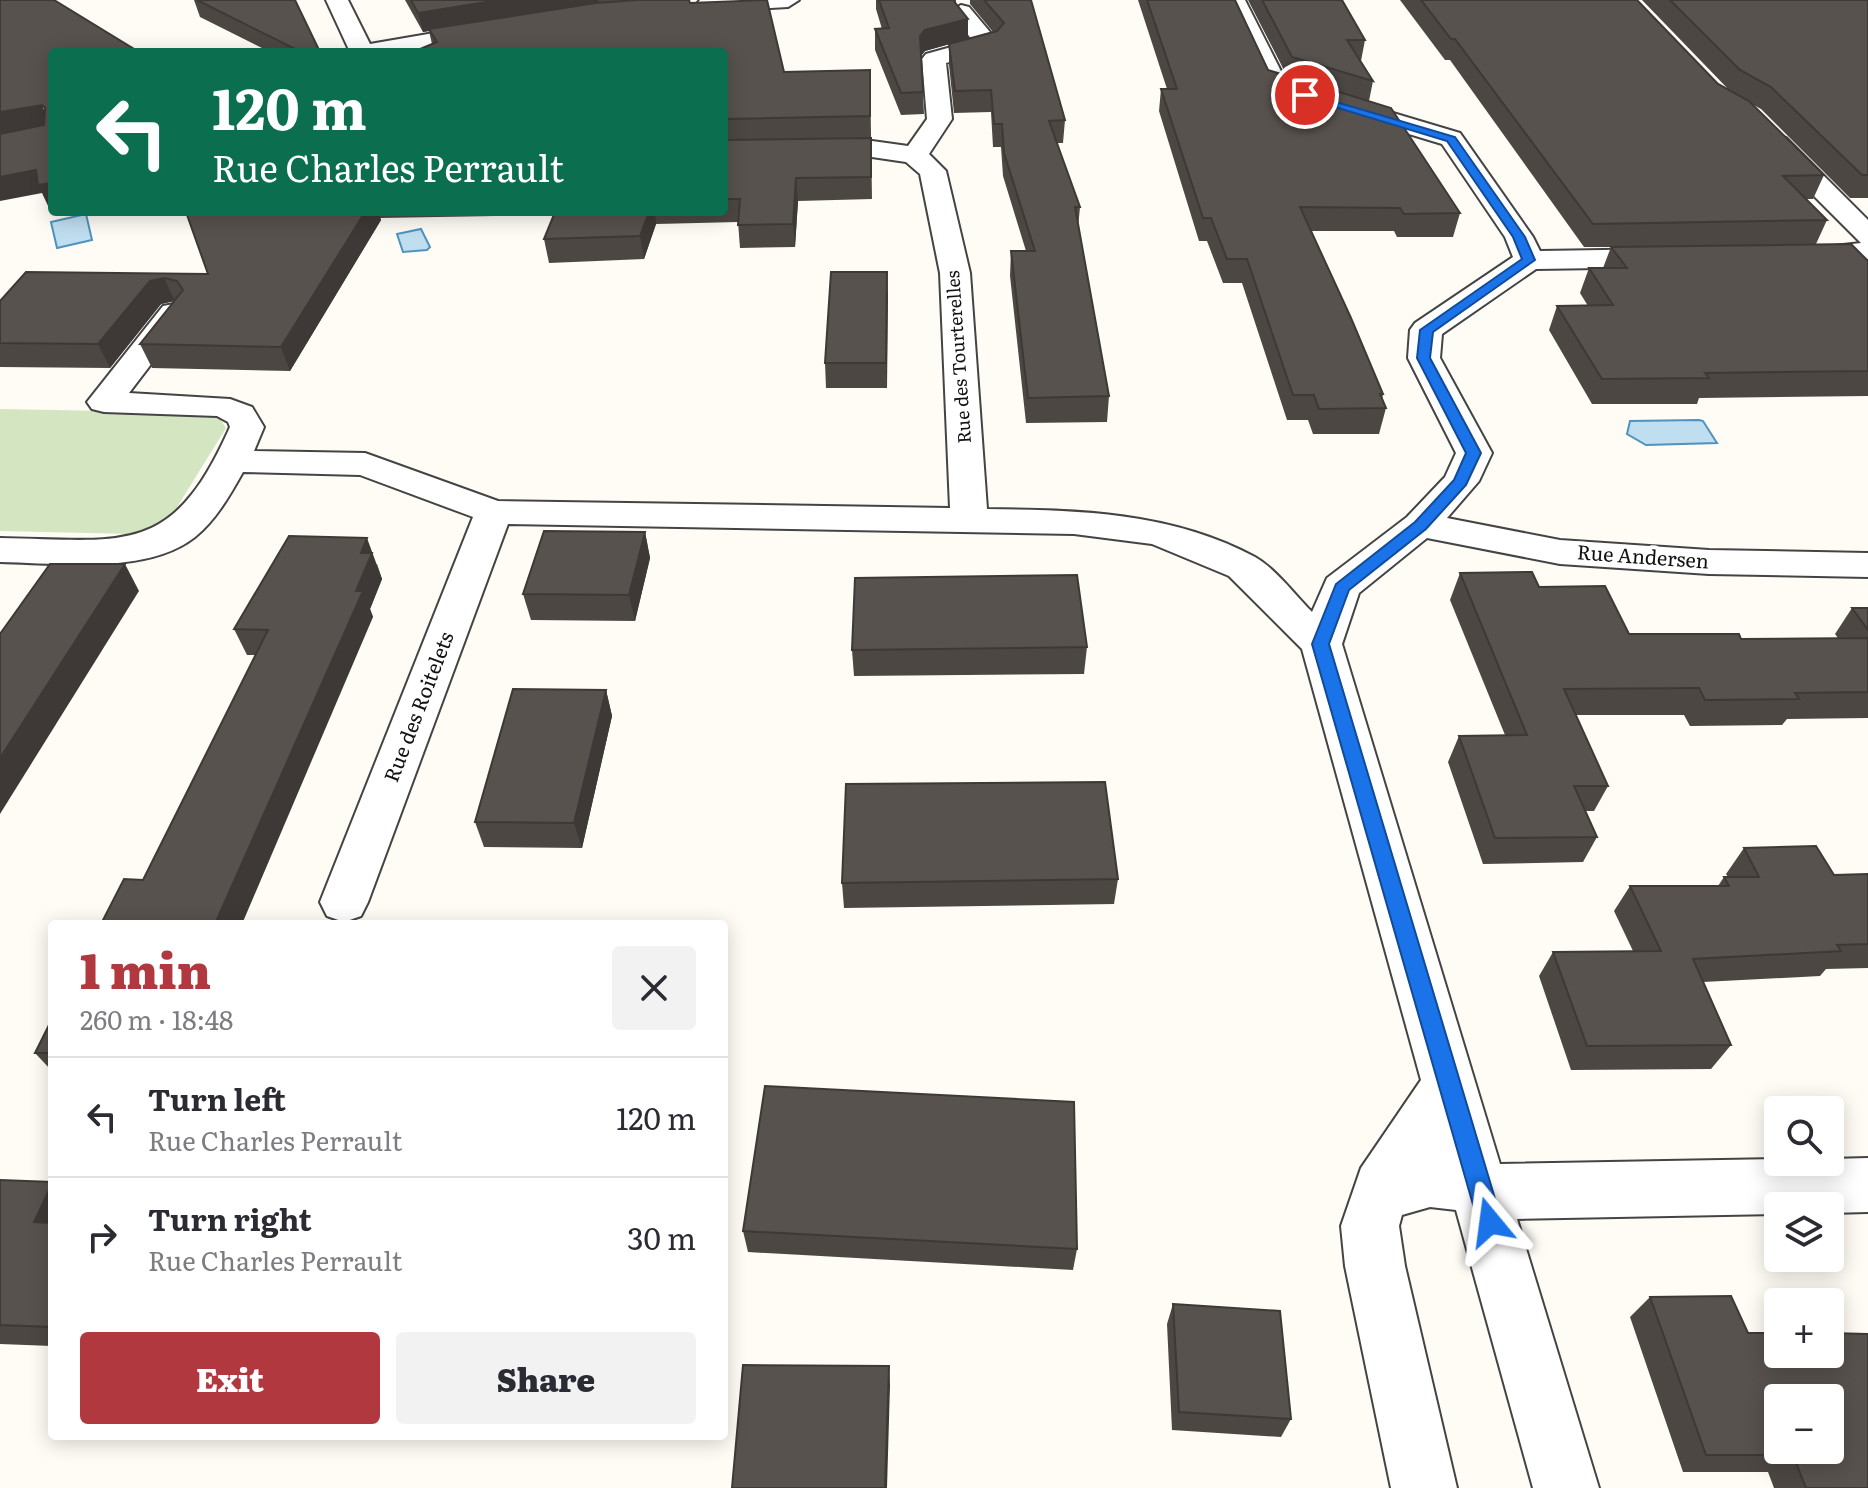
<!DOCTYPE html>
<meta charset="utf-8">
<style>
:root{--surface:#fff;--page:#f2f2f3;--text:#2b2b33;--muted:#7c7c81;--line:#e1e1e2;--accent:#b1383f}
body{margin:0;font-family:Literata,serif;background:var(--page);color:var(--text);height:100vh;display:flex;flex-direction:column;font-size:30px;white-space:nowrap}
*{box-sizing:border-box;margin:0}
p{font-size:26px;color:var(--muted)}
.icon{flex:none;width:44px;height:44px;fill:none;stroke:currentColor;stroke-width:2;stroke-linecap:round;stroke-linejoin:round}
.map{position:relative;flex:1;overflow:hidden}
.drawer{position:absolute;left:48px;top:920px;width:680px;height:520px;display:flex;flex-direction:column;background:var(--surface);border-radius:8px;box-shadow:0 4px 20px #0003}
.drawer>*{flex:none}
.hud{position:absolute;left:48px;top:48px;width:680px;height:168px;border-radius:8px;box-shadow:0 4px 20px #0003;background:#0b6e4f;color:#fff;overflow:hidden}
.fabs{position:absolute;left:1764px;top:1096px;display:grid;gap:16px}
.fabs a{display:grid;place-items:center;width:80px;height:80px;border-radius:8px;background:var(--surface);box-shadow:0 4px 20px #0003;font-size:40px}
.pin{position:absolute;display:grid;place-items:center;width:68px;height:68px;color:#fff;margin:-34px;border:4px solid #fff;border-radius:50%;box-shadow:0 2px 8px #0007}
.me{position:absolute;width:88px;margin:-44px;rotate:344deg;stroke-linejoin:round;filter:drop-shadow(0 0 6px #0008)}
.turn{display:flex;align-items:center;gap:28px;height:168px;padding:0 32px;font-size:36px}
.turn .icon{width:104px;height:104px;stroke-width:2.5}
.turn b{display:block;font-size:56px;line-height:68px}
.round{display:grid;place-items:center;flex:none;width:84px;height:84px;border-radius:8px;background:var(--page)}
.summary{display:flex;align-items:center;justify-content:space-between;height:136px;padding:0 32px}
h1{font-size:48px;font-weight:800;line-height:60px;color:var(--accent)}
.action{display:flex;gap:16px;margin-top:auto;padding:16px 32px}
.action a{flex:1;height:92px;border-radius:8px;background:var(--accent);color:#fff;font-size:32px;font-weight:800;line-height:92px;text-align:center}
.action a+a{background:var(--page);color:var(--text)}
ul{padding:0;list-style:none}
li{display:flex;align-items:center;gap:24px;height:120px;padding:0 32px;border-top:2px solid var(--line)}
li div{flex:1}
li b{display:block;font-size:30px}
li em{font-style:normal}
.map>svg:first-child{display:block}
.green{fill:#d4e5c2}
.water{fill:#bfdef0;stroke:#4f93be;stroke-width:2}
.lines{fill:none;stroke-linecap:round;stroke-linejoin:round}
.minor-casing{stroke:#444;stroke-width:4}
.minor{fill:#fff;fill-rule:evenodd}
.wall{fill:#4c4743}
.shaded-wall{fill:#3e3937}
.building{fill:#58524e;stroke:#3e3937;stroke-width:2;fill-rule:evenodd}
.route{fill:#1a73e8;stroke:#114b97;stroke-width:2}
.labels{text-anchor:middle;stroke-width:8;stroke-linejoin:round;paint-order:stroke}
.far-street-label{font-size:18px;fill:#111;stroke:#fff}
.street-label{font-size:20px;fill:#111;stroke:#fff}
</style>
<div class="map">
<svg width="1868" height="1488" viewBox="0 0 1868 1488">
<rect width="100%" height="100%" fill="#fefcf5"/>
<polygon class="green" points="0,409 216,413 226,428 166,525 130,534 0,531"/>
<g class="water">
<polygon points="86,214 92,240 57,248 51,222"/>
<polygon points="421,229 430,247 427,250 403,252 397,234"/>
<polygon points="1699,420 1703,421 1717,443 1646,445 1627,434 1630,421"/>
</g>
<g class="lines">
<defs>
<g id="minor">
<polygon points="326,0 348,0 370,44 492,23 500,25 503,30 500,35 492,37 403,52 350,52"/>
<polygon points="700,0 799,0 788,7 707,12 696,5"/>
<path d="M 1223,0 L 1245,0 L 1286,81 L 1460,133 L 1533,237 L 1540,251 L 1666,249 L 1676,252 L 1681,258 L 1676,264 L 1666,267 L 1536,269 L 1442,334 L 1440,358 L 1492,453 L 1479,481 L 1447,518 L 1560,540 L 1709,550 L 1868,553 L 1868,577 L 1709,574 L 1560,564 L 1427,538 L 1359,593 L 1342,644 L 1500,1164 L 1778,1159 L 1778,1162 L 1830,1162 L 1830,1159 L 1868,1158 L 1868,1212 L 1830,1213 L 1830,1206 L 1778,1206 L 1778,1214 L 1517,1219 L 1599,1488 L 1533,1488 L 1456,1210 L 1430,1207 L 1402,1215 L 1399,1226 L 1405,1266 L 1457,1488 L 1391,1488 L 1345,1266 L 1341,1226 L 1361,1168 L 1421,1080 L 1302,649 L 1229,576 L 1152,544 L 1074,534 L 508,524 L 368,902 L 361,916 L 344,922 L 327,916 L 320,902 L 473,517 L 360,475 L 243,472 C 230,495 216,520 195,537 C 147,575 58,563 0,562 L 0,538 C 126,540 172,558 230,427 L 228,422 L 217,416 L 104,412 L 92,409 L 87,402 L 163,306 L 174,304 L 185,306 L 190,313 L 129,393 L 230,399 L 252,407 L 264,427 L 254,451 L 365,453 L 498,501 L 950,508 L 940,273 L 920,174 L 906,162 L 865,156 L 724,160 L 724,144 L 865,140 L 908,146 L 927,119 L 922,59 L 926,54 L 973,41 L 950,12 L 961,5 L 969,7 L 1000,44 L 996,49 L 946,63 L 952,119 L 929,154 L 946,171 L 970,273 L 987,509 C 1078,510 1172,512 1255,557 C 1276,569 1295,595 1312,612 L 1327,578 L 1407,517 L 1445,477 L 1456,453 L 1408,358 L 1410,330 L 1415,323 L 1513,257 L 1505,237 L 1442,144 L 1267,91 Z"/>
<polygon points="1777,136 1786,138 1868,220 1868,259 1842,265 1789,263 1784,257 1789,251 1861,243 1768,150 1764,144 1768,138"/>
</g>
</defs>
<use href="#minor" class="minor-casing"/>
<use href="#minor" class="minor"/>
</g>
<g class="wall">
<polygon points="194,0 295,0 320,52 270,52 200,17"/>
<polygon points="405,0 689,0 690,3 784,72 870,70 872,199 798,201 795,247 740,248 738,222 656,224 644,259 549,263 544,239 554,215 380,218 381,220 290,371 152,368 140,344 174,301 161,304 110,368 0,367 0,301 26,272 208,274 186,212 724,212 724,52 432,44 429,31 423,32"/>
<polygon points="876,0 956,0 956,3 968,39 993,32 970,4 970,0 1031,0 1065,120 1063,143 1057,143 1080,207 1078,228 1109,396 1107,422 1026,423 1010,276 1011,251 1026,251 1003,176 1001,147 993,147 991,112 954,113 949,65 949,44 925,51 921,56 924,114 901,115 875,50 875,29 882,29 876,9"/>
<polygon points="1138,0 1235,0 1268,70 1287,76 1248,0 1342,0 1365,40 1361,61 1373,81 1369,101 1460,213 1453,237 1397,237 1394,231 1311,231 1383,394 1382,399 1386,408 1379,434 1313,434 1308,420 1287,420 1242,283 1223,283 1207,241 1199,241 1159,111 1161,89 1167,89"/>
<polygon points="1400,0 1637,0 1718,84 1730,91 1642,0 1868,0 1868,198 1850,198 1761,109 1750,103 1824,175 1813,199 1806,199 1827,220 1816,244 1868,261 1868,396 1699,398 1697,404 1592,404 1549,330 1557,306 1588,306 1580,293 1589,268 1603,268 1611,247 1584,247 1450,60 1445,60"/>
<polygon points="887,272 887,388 826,388 825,363"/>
<polygon points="645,532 650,558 635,621 531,620 523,594"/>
<polygon points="377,564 382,579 370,609 373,617 255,655 247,655 234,629"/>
<polygon points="1460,573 1539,587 1629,634 1741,639 1838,638 1835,634 1852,608 1868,608 1868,718 1787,719 1782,725 1690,726 1684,715 1576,715 1608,786 1594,811 1585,811 1597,837 1583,862 1483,864 1448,762 1459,736 1505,735 1450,600"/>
<polygon points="1087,647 1084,674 854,676 852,650"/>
<polygon points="606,690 612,716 582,848 484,847 475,822"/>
<polygon points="1744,848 1834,875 1868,874 1868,968 1826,969 1820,976 1703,982 1731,1045 1711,1069 1571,1070 1539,976 1553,952 1633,951 1614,911 1630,886 1718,886 1724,877 1728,877 1726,874"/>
<polygon points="1118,879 1114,904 844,908 842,883"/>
<polygon points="52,1019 52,1071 35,1053"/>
<polygon points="0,1180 52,1182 52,1346 0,1344"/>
<polygon points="743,1231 1077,1249 1073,1270 748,1252"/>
<polygon points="1650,1297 1748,1333 1868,1488 1774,1488 1768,1472 1683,1472 1630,1317"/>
<polygon points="1173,1304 1291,1419 1281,1437 1172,1430 1167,1324"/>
</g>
<g class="shaded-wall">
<polygon points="499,0 598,0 599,3 423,32 418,13"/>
<polygon points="968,19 968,39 925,51 920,57 920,36 925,30"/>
<polygon points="42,105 51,126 0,136 0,112"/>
<polygon points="36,170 52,183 52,207 49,208 42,193 0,201 0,177"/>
<polygon points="796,178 798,201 795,247 793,224"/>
<polygon points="365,212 379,212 381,220 290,371 281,347"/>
<polygon points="649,212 655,212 656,224 644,259 640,236"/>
<polygon points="887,272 888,296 887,388 886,363"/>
<polygon points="164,278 175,301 161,304 110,368 98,344 150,281"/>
<polygon points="645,532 650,558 635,621 629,595"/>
<polygon points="367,538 382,579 370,609 373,617 242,924 215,924 356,591 361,553"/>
<polygon points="125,564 139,591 0,814 0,758"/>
<polygon points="606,690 612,716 582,848 574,823"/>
<polygon points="52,1184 52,1238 34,1222"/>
<polygon points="889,1366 890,1385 887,1488 885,1488"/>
</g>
<g class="building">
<polygon points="0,0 54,0 139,52 52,52 52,183 38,185 36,170 0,177 0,134 44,125 45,108 42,105 0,112"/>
<polygon points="197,0 295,0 320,52 301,52"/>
<polygon points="411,0 499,0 418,13"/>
<polygon points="637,0 689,0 690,3 767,0 784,72 870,70 870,116 724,119 724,52 413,52 437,42 429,29 596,3"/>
<polygon points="879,0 953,0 968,19 925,30 920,36 923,92 901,93 875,29 889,28"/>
<polygon points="984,0 1031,0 1065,120 1049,121 1080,207 1075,207 1109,396 1028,398 1011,251 1035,251 1004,153 1002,124 994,124 991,90 955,91 949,44 997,31 1004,23"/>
<polygon points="1147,0 1235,0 1268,70 1391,108 1460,213 1404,214 1400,208 1300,207 1351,318 1383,394 1380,394 1386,408 1319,409 1314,395 1293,395 1247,259 1227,259 1211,218 1203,218 1161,89 1177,89"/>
<polygon points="1262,0 1342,0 1365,40 1347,40 1373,81 1292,57"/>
<polygon points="1421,0 1637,0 1718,84 1749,101 1824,175 1783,176 1827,220 1593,224 1455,39 1451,39"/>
<polygon points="1670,0 1868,0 1868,175 1862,175 1771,87 1740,70"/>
<polygon points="871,138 871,177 796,178 793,224 738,225 740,199 724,199 724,140"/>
<polygon points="186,212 365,212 281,347 140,344 183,290 177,281 164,278 150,281 98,344 0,343 0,301 26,272 208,274"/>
<polygon points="555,212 649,212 640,236 544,239"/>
<polygon points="1851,244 1868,261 1868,371 1705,373 1709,378 1602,379 1557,306 1613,305 1589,268 1627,268 1611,247"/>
<polygon points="831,272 887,272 886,363 825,363"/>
<polygon points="544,531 645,532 629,595 523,594"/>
<polygon points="289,536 367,538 361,553 372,553 356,591 363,591 215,924 101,924 124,879 143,880 268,630 234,629"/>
<polygon points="50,564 125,564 0,758 0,634"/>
<polygon points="1532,572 1539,587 1605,586 1629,634 1739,634 1741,639 1868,638 1868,692 1795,693 1799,699 1705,700 1699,688 1564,689 1608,786 1574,786 1597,837 1495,838 1459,736 1527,735 1460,573"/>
<polygon points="1077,575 1087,647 852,650 855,578"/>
<polygon points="1852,608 1868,608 1868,630"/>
<polygon points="513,689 606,690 574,823 475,822"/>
<polygon points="1105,782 1118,879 842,883 846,784"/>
<polygon points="1816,846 1834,875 1868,874 1868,944 1837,945 1841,951 1693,959 1731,1045 1587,1046 1553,952 1661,951 1630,886 1729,886 1724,877 1759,877 1744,848"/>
<polygon points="52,1019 52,1053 35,1053"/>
<polygon points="765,1086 1074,1102 1077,1249 743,1231"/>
<polygon points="0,1180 52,1182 52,1184 34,1222 52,1223 52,1327 0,1325"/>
<path d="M 1731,1296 L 1748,1333 L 1778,1333 L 1778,1354 L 1830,1354 L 1830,1333 L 1868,1334 L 1868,1488 L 1806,1488 L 1793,1455 L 1706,1455 L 1650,1297 ZM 1778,1398 L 1830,1398 L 1830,1450 L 1778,1450 Z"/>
<polygon points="1173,1304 1280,1311 1291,1419 1179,1412"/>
<polygon points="743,1365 889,1366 885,1488 732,1488"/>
</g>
<polygon class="route" points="1302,92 1455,137 1525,237 1535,260 1433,332 1430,358 1481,453 1466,485 1426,529 1349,590 1329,644 1502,1222 1499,1230 1490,1233 1482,1230 1478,1222 1312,644 1336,584 1415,522 1454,480 1466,453 1417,358 1420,330 1522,259 1513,237 1447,141 1302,97"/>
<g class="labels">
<g class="far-street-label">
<text transform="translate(959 357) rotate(-94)" y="6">Rue des Tourterelles</text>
</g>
<g class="street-label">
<text transform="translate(1643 557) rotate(4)" y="7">Rue Andersen</text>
<text transform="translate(419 707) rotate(-69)" y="7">Rue des Roitelets</text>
</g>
</g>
</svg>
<div class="fabs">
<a><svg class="icon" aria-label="search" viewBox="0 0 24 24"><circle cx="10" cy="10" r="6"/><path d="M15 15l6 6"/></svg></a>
<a><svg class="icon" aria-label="layers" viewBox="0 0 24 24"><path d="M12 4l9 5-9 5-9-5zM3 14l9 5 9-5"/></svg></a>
<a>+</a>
<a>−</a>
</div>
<div class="pin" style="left:1305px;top:95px;background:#d93025"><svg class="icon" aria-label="arrive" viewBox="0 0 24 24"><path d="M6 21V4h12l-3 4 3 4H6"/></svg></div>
<svg class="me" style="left:1490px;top:1222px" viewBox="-20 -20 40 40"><path d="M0-17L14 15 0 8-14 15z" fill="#1a73e8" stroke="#fff" stroke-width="4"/></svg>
<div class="hud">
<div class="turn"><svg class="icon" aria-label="left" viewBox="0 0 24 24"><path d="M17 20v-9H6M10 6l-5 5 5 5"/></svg><div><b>120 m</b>Rue Charles Perrault</div></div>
</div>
<section class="drawer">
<div class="summary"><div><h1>1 min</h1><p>260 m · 18:48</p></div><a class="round"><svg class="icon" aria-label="close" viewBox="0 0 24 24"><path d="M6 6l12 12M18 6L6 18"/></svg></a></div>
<ul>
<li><svg class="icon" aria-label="left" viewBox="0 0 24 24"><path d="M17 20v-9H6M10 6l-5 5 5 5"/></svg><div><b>Turn left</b><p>Rue Charles Perrault</p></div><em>120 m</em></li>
<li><svg class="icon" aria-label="right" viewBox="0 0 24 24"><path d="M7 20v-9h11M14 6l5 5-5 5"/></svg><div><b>Turn right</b><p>Rue Charles Perrault</p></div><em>30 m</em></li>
</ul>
<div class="action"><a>Exit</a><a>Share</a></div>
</section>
</div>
